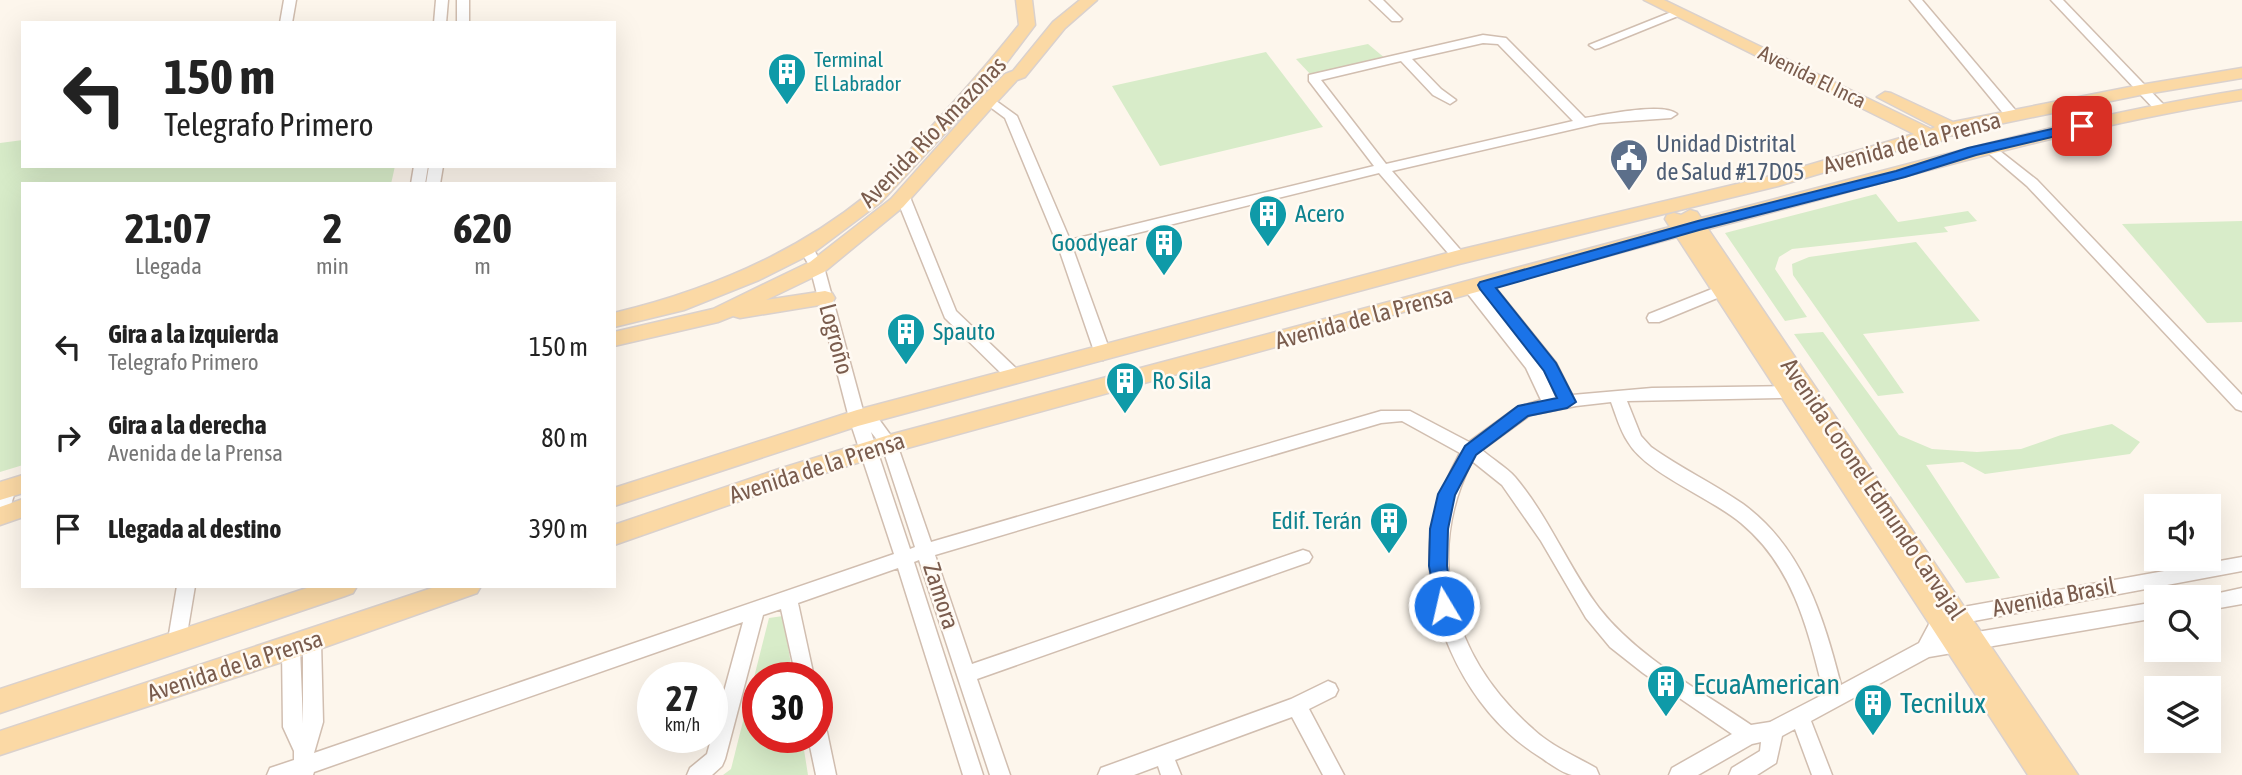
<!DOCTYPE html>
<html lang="es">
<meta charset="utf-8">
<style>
:root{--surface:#fff;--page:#f6f6f6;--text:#222;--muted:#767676}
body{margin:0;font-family:"Asap Condensed",sans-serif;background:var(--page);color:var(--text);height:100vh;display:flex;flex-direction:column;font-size:26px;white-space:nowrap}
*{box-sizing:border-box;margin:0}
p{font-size:23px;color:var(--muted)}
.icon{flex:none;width:38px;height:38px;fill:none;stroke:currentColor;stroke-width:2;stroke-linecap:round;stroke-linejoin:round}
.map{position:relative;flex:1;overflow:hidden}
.side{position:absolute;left:21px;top:182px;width:595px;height:406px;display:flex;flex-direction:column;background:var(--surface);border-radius:0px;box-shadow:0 7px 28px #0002}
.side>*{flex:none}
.hud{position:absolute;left:21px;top:21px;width:595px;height:147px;border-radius:0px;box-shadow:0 7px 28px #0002;background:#fff;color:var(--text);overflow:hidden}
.tools{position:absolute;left:2144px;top:494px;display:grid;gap:14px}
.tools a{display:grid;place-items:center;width:77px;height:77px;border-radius:0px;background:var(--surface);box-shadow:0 7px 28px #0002;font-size:35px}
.speed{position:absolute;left:637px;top:662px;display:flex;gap:14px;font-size:35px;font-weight:700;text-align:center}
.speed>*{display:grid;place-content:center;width:91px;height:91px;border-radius:50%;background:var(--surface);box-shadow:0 7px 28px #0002;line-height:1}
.speed small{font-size:18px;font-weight:400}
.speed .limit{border:10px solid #d22;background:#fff;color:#111}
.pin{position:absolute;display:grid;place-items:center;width:60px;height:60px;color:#fff;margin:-30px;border-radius:14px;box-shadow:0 4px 10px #0006}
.me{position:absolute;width:77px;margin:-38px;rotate:351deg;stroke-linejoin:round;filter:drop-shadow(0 0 5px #0008)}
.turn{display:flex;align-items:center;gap:24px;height:147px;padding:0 28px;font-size:32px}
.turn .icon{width:91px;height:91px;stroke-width:2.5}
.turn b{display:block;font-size:49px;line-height:60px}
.eta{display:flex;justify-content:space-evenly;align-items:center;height:119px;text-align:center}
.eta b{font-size:42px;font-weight:700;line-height:49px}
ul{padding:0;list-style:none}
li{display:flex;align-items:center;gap:21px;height:91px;padding:0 28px}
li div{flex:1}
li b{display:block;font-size:26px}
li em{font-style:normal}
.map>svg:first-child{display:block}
.green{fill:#d8ecc9}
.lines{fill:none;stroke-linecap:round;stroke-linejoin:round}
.minor-casing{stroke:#d1beb0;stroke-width:3}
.major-casing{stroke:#dad1cd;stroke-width:3}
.minor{fill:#fff;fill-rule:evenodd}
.major{fill:#fbd9a5;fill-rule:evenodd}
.route{fill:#1a73e8;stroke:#114b97;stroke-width:2}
.labels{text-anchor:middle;stroke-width:5;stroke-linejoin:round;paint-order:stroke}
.far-culture-label{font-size:21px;fill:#0d838f;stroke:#fffaf3;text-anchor:start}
.far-street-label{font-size:21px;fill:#7a5c4d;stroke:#fffaf3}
.street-label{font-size:24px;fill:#7a5c4d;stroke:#fffaf3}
.service-label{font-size:24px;fill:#4e5e75;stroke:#fffaf3;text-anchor:start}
.culture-label{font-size:24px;fill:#0d838f;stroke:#fffaf3;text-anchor:start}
.near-culture-label{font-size:28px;fill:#0d838f;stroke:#fffaf3;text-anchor:start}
</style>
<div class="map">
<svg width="2242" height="775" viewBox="0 0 2242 775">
<rect width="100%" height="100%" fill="#fdf6ec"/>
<g class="green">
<polygon points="1368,44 1386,59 1312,76 1296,59"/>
<polygon points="1266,52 1323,127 1160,166 1112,86"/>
<polygon points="23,140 23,166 395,166 391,184 23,184 23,465 0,472 0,143"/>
<polygon points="1876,194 1898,222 1968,211 1977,221 1944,227 1948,232 1792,249 1779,257 1775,269 1807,317 1785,321 1725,233"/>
<polygon points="2242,221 2242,322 2207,323 2122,224"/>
<polygon points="1916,242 1980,321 1863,334 1904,393 1878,396 1793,275 1792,264 1809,257"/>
<polygon points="1823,332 1899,435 1932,449 1977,452 2021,449 2061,435 2112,424 2140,442 2130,454 1985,474 1963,462 1926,465 2000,578 1966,583 1794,334"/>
<polygon points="783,616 793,677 758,677 758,737 802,737 808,775 723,775 731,769 769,618"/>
</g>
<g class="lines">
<defs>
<g id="minor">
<polygon points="284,0 296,0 292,23 280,23"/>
<polygon points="436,0 448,0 446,23 434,23"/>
<rect x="457" y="0" width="12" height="23"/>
<polygon points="1370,0 1383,0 1402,19 1400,21 1392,21"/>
<polygon points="1910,0 1922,0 2017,112 2017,118 2007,118"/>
<polygon points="2051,0 2063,0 2164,105 2164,111 2156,111"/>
<polygon points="1679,9 1683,10 1683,14 1599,48 1595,49 1589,45"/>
<path d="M 1483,35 L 1506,38 L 1585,118 C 1604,115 1663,102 1677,114 L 1671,118 L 1600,123 L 1392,171 L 1464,254 L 1466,257 L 1459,262 L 1454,260 L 1379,173 L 1073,249 L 1111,354 L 1103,360 L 1095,354 L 1058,246 L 1005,118 L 982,101 L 984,98 L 992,98 L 1017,116 L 1070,240 L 1374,166 L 1309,81 L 1309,75 ZM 1483,43 L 1498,44 L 1573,121 L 1386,164 L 1321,80 L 1401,61 L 1433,95 L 1450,104 L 1456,100 L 1441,89 L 1412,59 Z"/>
<polygon points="1991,144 2037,180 2242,395 2242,411 2236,409 2027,186 1986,151 1984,148"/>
<polygon points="414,166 428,166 425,184 411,184"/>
<polygon points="429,166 443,166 440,184 426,184"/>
<polygon points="903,193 910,197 956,311 1021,373 1023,377 1021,381 1009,381 945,318 896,197"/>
<path d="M 806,243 L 811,245 L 824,267 L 864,414 L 878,418 L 897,444 L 931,542 L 1381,411 L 1410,411 L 1469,442 L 1516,408 L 1541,400 L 1526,368 L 1464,289 L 1466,285 L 1476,285 L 1507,323 L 1478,285 L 1485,280 L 1490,281 L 1556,363 L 1572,395 L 1652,388 L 1803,386 L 1805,390 L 1803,394 L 1780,398 L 1627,401 L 1641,436 L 1651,447 C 1680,468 1713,483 1743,504 C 1803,548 1823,616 1841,685 L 1919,643 L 1935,613 L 1941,611 L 2242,557 L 2242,571 L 1947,626 L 1941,638 L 2156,602 L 2156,618 L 1929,657 L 1811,721 L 1832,775 L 1812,775 L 1795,729 L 1782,736 L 1776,763 L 1757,775 L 1729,775 L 1732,768 L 1760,751 L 1761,742 L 1752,744 L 1698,775 L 1669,775 L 1672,768 L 1732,734 L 1643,673 L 1610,647 L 1586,618 L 1541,541 L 1502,485 L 1472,461 C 1423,558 1453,659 1533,729 C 1551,746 1575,756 1596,768 L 1599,775 C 1590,775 1581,775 1572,775 C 1562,773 1549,763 1540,757 C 1471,714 1425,624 1430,543 C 1432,511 1445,481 1460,453 L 1402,421 L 1381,423 L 935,555 L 972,664 L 1303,550 L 1309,552 L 1312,557 L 1309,562 L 977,679 L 1010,775 L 990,775 L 919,560 L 914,562 L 983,775 L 963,775 L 898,568 L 798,603 L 814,677 L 796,677 L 781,609 L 763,615 L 725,759 L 722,766 L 712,775 L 687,775 L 690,768 L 707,754 L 743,622 L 314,772 L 313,775 L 267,775 L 270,768 L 294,760 L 294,751 L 283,727 L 282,648 L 284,642 L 291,640 L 298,642 L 300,648 L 303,724 L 303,641 L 305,635 L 312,633 L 319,635 L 321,641 L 323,722 L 314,753 L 894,554 L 849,418 L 810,267 L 799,248 ZM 1541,365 L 1557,397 L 1555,397 ZM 1611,402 C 1616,415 1620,430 1628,442 C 1647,474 1710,497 1741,523 C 1794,567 1808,630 1824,694 L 1770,722 L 1751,725 C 1700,690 1638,658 1599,608 C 1568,567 1549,517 1515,477 C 1506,467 1492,459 1482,450 L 1530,415 L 1576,406 ZM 871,432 L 882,446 L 915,547 L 910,549 Z"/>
<polygon points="1722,285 1727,286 1729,290 1727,294 1659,322 1649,322 1647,318 1649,314"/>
<polygon points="8,481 14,483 16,488 6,522 0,524 0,487"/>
<polygon points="177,586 195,586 186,640 184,646 177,648 170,646 168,640"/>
<polygon points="2242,588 2242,604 2208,610 2208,597 2201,597"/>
<polygon points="1328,681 1335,684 1338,690 1335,696 1309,709 1344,775 1323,775 1292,717 1175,760 1181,775 1161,775 1158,766 1134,775 1098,775 1101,768 1291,699"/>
<polygon points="817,723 824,726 827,732 836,775 816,775 808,737 817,737"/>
</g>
<g id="major">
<path d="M 1016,0 L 1032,0 L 1035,25 L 989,86 L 881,202 L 813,253 L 759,280 L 684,310 L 614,327 L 614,313 C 706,291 793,255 867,195 C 883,182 897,164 911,149 C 949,108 985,68 1019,25 Z"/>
<polygon points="1080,0 1097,0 1065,28 1025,77 1017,80 994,105 903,207 824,272 766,300 825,291 832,293 835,298 832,303 740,318 733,316 718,322 614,346 614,332 713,309 810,262 891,199 982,97 1005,74 1013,71 1053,22"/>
<path d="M 1644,0 L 1664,0 L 1931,129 L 1935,127 L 1877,97 L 1885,92 L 1891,93 L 1953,122 L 2140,85 L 2242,68 L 2242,78 L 2140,95 L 1965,131 L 1963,135 C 1956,137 1950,134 1943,136 L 1941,141 L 1929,141 L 1778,186 L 1459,264 L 858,426 L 614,506 L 614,488 L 857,410 L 1459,250 L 1775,175 L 1914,134 Z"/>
<path d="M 2242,90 L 2242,100 C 2061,129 1886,183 1708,229 L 2078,775 L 2028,775 L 1677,237 L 889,453 L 783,486 L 614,545 L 614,525 L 779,469 L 889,435 L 1670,227 L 1665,219 L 1667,215 L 1674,213 L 1681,215 L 1690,210 L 1697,212 L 1701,218 C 1881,173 2058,119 2242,90 Z"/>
<polygon points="23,475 23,493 0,500 0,482"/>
<polygon points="23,499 23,517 0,525 0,507"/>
<polygon points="313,586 357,586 353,593 345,596 0,713 0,689"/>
<polygon points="438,586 481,586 477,593 291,659 0,755 0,731"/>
</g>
</defs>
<use href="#minor" class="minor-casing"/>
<use href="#major" class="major-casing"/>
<use href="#minor" class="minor"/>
<use href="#major" class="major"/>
</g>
<polygon class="route" points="2082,122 2086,123 2086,129 1976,155 1905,177 1699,230 1496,288 1556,363 1576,402 1567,408 1528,416 1476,455 1455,495 1448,529 1447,566 1453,606 1451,612 1444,614 1438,612 1429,566 1430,529 1438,494 1465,446 1518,406 1557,398 1544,371 1480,289 1478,285 1480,282 1698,221 1896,171 1968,148"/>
<defs>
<symbol id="building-pin" viewBox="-11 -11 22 30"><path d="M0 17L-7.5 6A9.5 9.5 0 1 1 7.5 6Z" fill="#0f9aa8" stroke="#fffaf3"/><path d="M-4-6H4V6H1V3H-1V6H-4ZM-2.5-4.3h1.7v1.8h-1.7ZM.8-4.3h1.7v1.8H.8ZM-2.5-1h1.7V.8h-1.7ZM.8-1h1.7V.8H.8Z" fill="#fff"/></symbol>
<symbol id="civic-pin" viewBox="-11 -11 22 30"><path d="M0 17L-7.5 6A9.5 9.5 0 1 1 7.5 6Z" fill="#5c6f8a" stroke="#fffaf3"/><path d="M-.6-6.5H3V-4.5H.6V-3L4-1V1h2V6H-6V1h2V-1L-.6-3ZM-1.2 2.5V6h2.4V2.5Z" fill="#fff"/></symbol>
</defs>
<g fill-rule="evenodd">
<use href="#building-pin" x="765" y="50" width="44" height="60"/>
<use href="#civic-pin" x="1607" y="136" width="44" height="60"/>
<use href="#building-pin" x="1246" y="192" width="44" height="60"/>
<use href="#building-pin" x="1142" y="221" width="44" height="60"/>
<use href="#building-pin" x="884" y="310" width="44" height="60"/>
<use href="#building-pin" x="1103" y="359" width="44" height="60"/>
<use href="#building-pin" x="1367" y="499" width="44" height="60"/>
<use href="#building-pin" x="1644" y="662" width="44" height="60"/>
<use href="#building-pin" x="1851" y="681" width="44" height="60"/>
</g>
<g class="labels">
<g class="far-culture-label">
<text x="814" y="67">Terminal<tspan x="814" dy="24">El Labrador</tspan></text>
</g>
<g class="far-street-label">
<text transform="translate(1812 77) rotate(26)" y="7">Avenida El Inca</text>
</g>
<g class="street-label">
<text transform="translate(933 132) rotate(-46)" y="8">Avenida Río Amazonas</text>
<text transform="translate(1912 143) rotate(-15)" y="8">Avenida de la Prensa</text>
<text transform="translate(1364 318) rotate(-15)" y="8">Avenida de la Prensa</text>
<text transform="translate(836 339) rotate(75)" y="8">Logroño</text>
<text transform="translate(817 468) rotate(-18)" y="8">Avenida de la Prensa</text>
<text transform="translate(1873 489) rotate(56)" y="8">Avenida Coronel Edmundo Carvajal</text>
<text transform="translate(941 596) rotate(72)" y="8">Zamora</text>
<text transform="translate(2054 597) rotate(-11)" y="8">Avenida Brasil</text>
<text transform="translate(235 666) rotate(-18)" y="8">Avenida de la Prensa</text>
</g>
<g class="service-label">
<text x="1656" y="152">Unidad Distrital<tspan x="1656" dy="28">de Salud #17D05</tspan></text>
</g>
<g class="culture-label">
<text x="1295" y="222">Acero</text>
<text x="1137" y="251" text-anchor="end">Goodyear</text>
<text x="933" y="340">Spauto</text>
<text x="1152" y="389">Ro Sila</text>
<text x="1362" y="529" text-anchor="end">Edif. Terán</text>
</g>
<g class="near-culture-label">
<text x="1693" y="694">EcuaAmerican</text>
<text x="1900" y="713">Tecnilux</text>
</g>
</g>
</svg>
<div class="tools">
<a><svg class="icon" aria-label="sound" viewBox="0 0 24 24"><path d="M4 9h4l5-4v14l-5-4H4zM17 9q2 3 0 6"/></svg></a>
<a><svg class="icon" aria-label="search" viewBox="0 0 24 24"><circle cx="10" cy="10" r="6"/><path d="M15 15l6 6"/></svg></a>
<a><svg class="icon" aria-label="layers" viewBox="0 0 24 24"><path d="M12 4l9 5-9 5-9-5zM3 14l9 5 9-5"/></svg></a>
</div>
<div class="speed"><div>27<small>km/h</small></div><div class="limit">30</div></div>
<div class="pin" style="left:2082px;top:126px;background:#d93025"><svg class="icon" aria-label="arrive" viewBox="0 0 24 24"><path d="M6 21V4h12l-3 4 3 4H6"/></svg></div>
<svg class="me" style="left:1444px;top:606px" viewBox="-20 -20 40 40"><circle r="17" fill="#1a73e8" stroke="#fff" stroke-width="3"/><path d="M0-11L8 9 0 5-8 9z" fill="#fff"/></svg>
<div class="hud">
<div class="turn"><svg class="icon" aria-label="left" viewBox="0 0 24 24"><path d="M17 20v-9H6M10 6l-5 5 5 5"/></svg><div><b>150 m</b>Telegrafo Primero</div></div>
</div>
<section class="side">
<div class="eta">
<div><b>21:07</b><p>Llegada</p></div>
<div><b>2</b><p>min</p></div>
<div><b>620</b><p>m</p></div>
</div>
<ul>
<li><svg class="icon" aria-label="left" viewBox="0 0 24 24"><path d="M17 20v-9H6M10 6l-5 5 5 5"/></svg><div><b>Gira a la izquierda</b><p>Telegrafo Primero</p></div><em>150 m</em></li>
<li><svg class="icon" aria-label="right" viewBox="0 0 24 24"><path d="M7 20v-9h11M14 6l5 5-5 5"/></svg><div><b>Gira a la derecha</b><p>Avenida de la Prensa</p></div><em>80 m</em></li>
<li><svg class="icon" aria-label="arrive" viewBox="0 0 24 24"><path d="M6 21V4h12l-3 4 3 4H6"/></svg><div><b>Llegada al destino</b></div><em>390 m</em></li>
</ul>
</section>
</div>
